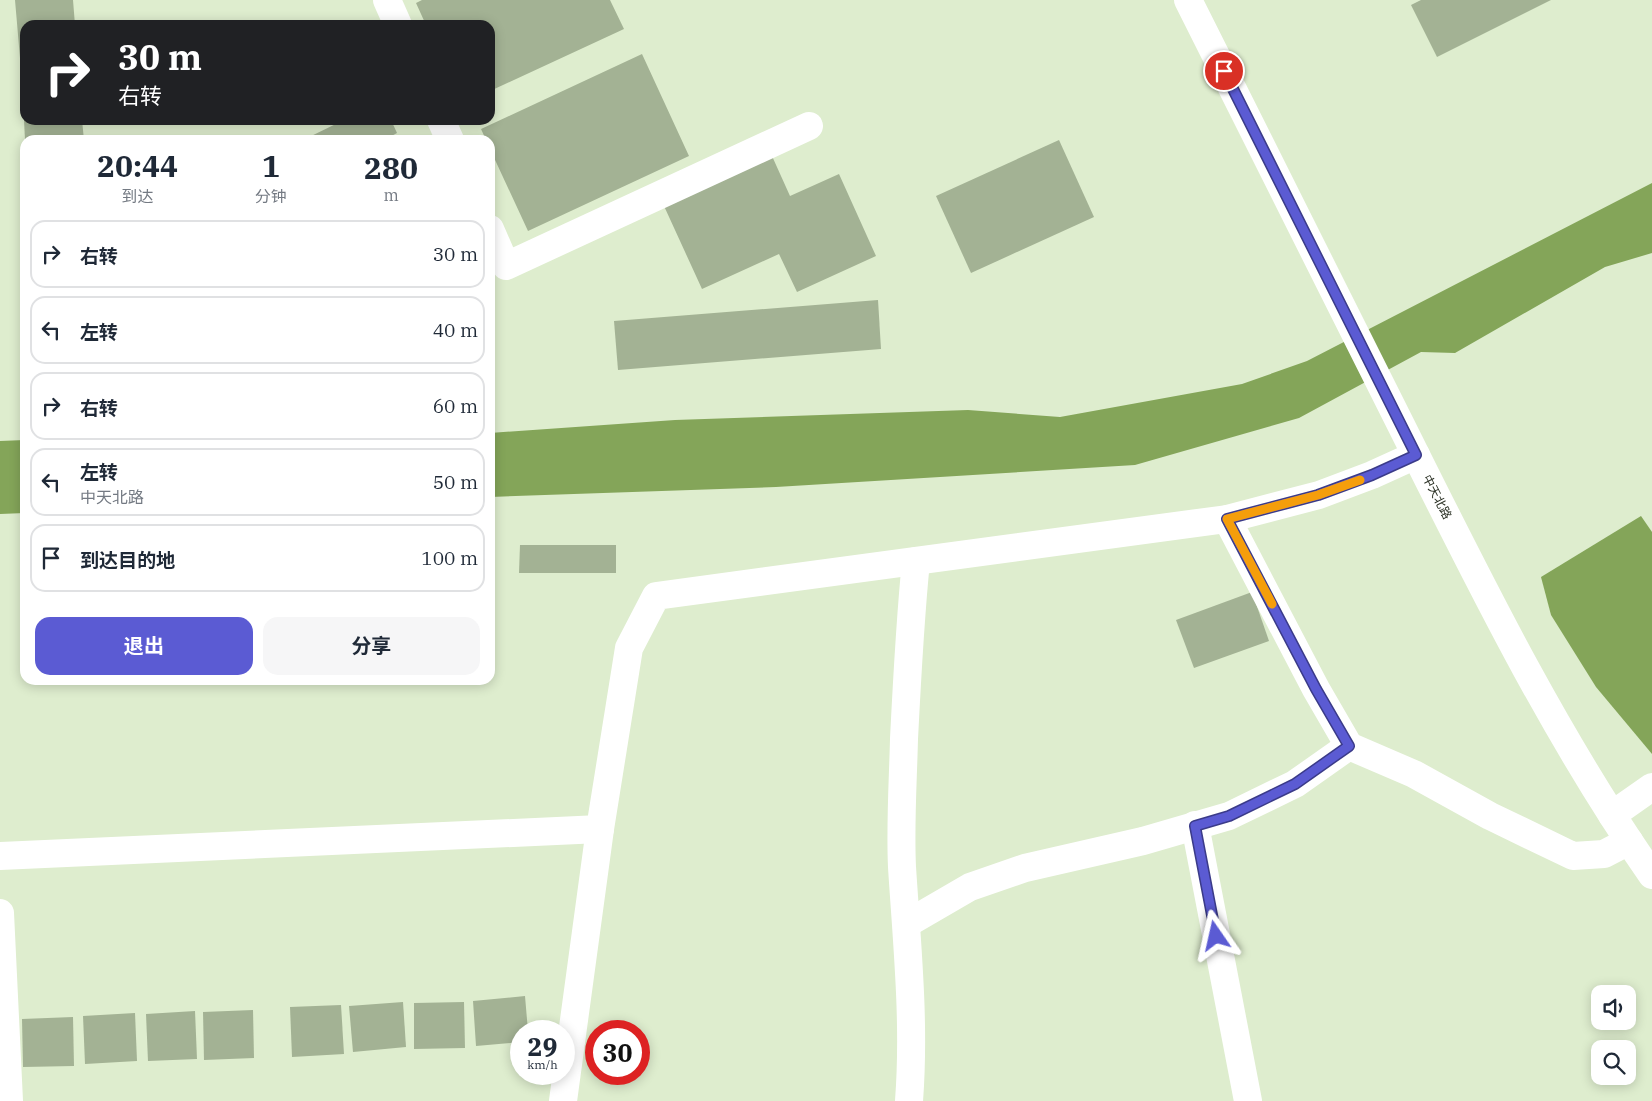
<!DOCTYPE html>
<html lang="zh">
<meta charset="utf-8">
<style>
:root{--surface:#fff;--page:#f6f6f7;--text:#1f2937;--muted:#747a83;--line:#e0e1e3;--accent:#5b5bd3}
body{margin:0;font-family:"IBM Plex Serif","Noto Sans SC",serif;background:var(--page);color:var(--text);height:100vh;display:flex;flex-direction:column;font-size:19px;white-space:nowrap}
*{box-sizing:border-box;margin:0}
p{font-size:16px;color:var(--muted)}
.icon{flex:none;width:28px;height:28px;fill:none;stroke:currentColor;stroke-width:2;stroke-linecap:round;stroke-linejoin:round}
.map{position:relative;flex:1;overflow:hidden}
.sheet{position:absolute;left:20px;top:135px;width:475px;height:550px;display:flex;flex-direction:column;background:var(--surface);border-radius:15px;box-shadow:0 2px 12px #0003}
.sheet>*{flex:none}
.top-card{position:absolute;left:20px;top:20px;width:475px;height:105px;border-radius:15px;box-shadow:0 2px 12px #0003;background:#202124;color:#fff;overflow:hidden}
.tools{position:absolute;left:1591px;top:985px;display:grid;gap:10px}
.tools a{display:grid;place-items:center;width:45px;height:45px;border-radius:10px;background:var(--surface);box-shadow:0 2px 12px #0003;font-size:25px}
.speed{position:absolute;left:510px;top:1020px;display:flex;gap:10px;font-size:25px;font-weight:700;text-align:center}
.speed>*{display:grid;place-content:center;width:65px;height:65px;border-radius:50%;background:var(--surface);box-shadow:0 2px 12px #0003;line-height:1}
.speed small{font-size:12px;font-weight:400}
.speed .limit{border:8px solid #d22;background:#fff;color:#111}
.pin{position:absolute;display:grid;place-items:center;width:42px;height:42px;color:#fff;margin:-21px;border:2px solid #fff;border-radius:50%;box-shadow:0 1px 5px #0007}
.me{position:absolute;width:55px;margin:-28px;rotate:349deg;stroke-linejoin:round;filter:drop-shadow(0 0 4px #0008)}
.turn{display:flex;align-items:center;gap:18px;height:105px;padding:0 15px;font-size:22px}
.turn .icon{width:65px;height:65px;stroke-width:2.5}
.turn b{display:block;font-size:35px;line-height:42px}
.eta{display:flex;justify-content:space-evenly;align-items:center;height:85px;text-align:center}
.eta b{font-size:30px;font-weight:700;line-height:35px}
.action{display:flex;gap:10px;margin-top:auto;padding:10px 15px}
.action a{flex:1;height:58px;border-radius:15px;background:var(--accent);color:#fff;font-size:20px;font-weight:700;line-height:58px;text-align:center}
.action a+a{background:var(--page);color:var(--text)}
ul{padding:0;list-style:none}
li{display:flex;align-items:center;gap:15px;height:68px;margin:0 10px 8px;padding:0 5px;border:2px solid var(--line);border-radius:15px}
li div{flex:1}
li b{display:block;font-size:19px}
li em{font-style:normal}
.map>svg:first-child{display:block}
.water{fill:#84a559}
.building{fill:#a3b294}
.lines{fill:none;stroke-linecap:round;stroke-linejoin:round}
.minor{stroke:#fff;stroke-width:28}
.major{stroke:#fff;stroke-width:28}
.route-casing{stroke:#3b3b89;stroke-width:12}
.route{stroke:#5b5bd3;stroke-width:9}
.slow{stroke:#f59e0b;stroke-width:9}
.labels{text-anchor:middle;stroke-width:4;stroke-linejoin:round;paint-order:stroke}
.street-label{font-size:12px;fill:#2b3125;stroke:#fff}
</style>
<div class="map">
<svg width="1652" height="1101" viewBox="0 0 1652 1101">
<rect width="100%" height="100%" fill="#deedce"/>
<g class="water">
<polygon points="1652,183 1652,253 1605,267 1455,353 1421,352 1299,418 1135,465 776,487 490,497 490,433 675,420 968,410 1060,417 1242,384 1307,361"/>
<polygon points="25,440 25,513 0,514 0,441"/>
<polygon points="1641,516 1652,532 1652,754 1596,687 1551,615 1541,577"/>
</g>
<g class="building">
<polygon points="15,0 73,0 75,25 25,25 25,116"/>
<polygon points="422,0 610,0 624,29 490,91 490,25 426,25 416,3"/>
<polygon points="1421,0 1551,0 1437,57 1411,5"/>
<polygon points="642,54 689,156 528,231 490,149 490,140 486,140 481,129"/>
<polygon points="24,120 82,120 84,140 25,140"/>
<polygon points="344,120 391,120 397,133 384,140 303,140"/>
<polygon points="1059,140 1094,217 971,273 936,196"/>
<polygon points="772,156 790,196 839,174 876,256 797,292 779,254 702,289 664,206"/>
<polygon points="878,300 881,349 618,370 614,321"/>
<polygon points="520,545 616,545 616,573 519,573"/>
<polygon points="1252,592 1269,641 1194,668 1176,620"/>
<polygon points="525,996 528,1031 521,1031 521,1042 476,1046 473,1001"/>
<polygon points="403,1002 406,1047 353,1052 349,1006"/>
<polygon points="464,1002 465,1048 414,1049 414,1003"/>
<polygon points="341,1005 344,1054 292,1057 290,1007"/>
<polygon points="253,1010 254,1058 204,1060 203,1012"/>
<polygon points="195,1011 197,1059 148,1061 146,1014"/>
<polygon points="135,1013 137,1061 85,1064 83,1016"/>
<polygon points="73,1017 74,1066 23,1067 22,1019"/>
</g>
<g class="lines">
<g class="minor">
<polyline points="387,0 398,25"/>
<polyline points="441,120 450,140"/>
<polyline points="490,229 506,266 809,126"/>
<polyline points="1227,519 1316,689 1349,746 1414,774 1490,816 1573,856 1604,854 1629,841"/>
<polyline points="1612,815 1652,787"/>
<polyline points="1195,825 1248,1101"/>
<polyline points="0,856 600,829"/>
<polyline points="0,913 9,1101"/>
<polyline points="908,923 970,887 1025,868 1143,841 1229,816 1295,784 1349,746"/>
<polyline points="563,1101 600,829 629,648 656,596 1227,519 1319,495 1372,475 1416,455"/>
<path d="M 909,1101 C 915,1023 907,945 902,867 C 900,824 903,781 904,739 C 907,679 910,620 916,561"/>
</g>
<path class="major" d="M 1188,0 C 1258,141 1330,282 1400,423 C 1477,577 1553,733 1652,875"/>
</g>
<g class="lines">
<defs>
<polyline id="route" points="1216,936 1195,826 1229,816 1295,784 1349,746 1316,689 1227,519 1318,495 1372,475 1416,455 1224,71"/>
</defs>
<use href="#route" class="route-casing"/>
<use href="#route" class="route"/>
<polyline class="slow" points="1272,604 1227,519 1318,495 1360,480"/>
</g>
<g class="labels">
<g class="street-label">
<text transform="translate(1437 497) rotate(63)" y="4">中天北路</text>
</g>
</g>
</svg>
<div class="tools">
<a><svg class="icon" aria-label="sound" viewBox="0 0 24 24"><path d="M4 9h4l5-4v14l-5-4H4zM17 9q2 3 0 6"/></svg></a>
<a><svg class="icon" aria-label="search" viewBox="0 0 24 24"><circle cx="10" cy="10" r="6"/><path d="M15 15l6 6"/></svg></a>
</div>
<div class="speed"><div>29<small>km/h</small></div><div class="limit">30</div></div>
<div class="pin" style="left:1224px;top:71px;background:#d93025"><svg class="icon" aria-label="arrive" viewBox="0 0 24 24"><path d="M6 21V4h12l-3 4 3 4H6"/></svg></div>
<svg class="me" style="left:1216px;top:936px" viewBox="-20 -20 40 40"><path d="M0-17L14 15 0 8-14 15z" fill="#5b5bd3" stroke="#fff" stroke-width="4"/></svg>
<div class="top-card">
<div class="turn"><svg class="icon" aria-label="right" viewBox="0 0 24 24"><path d="M7 20v-9h11M14 6l5 5-5 5"/></svg><div><b>30 m</b>右转</div></div>
</div>
<section class="sheet">
<div class="eta">
<div><b>20:44</b><p>到达</p></div>
<div><b>1</b><p>分钟</p></div>
<div><b>280</b><p>m</p></div>
</div>
<ul>
<li><svg class="icon" aria-label="right" viewBox="0 0 24 24"><path d="M7 20v-9h11M14 6l5 5-5 5"/></svg><div><b>右转</b></div><em>30 m</em></li>
<li><svg class="icon" aria-label="left" viewBox="0 0 24 24"><path d="M17 20v-9H6M10 6l-5 5 5 5"/></svg><div><b>左转</b></div><em>40 m</em></li>
<li><svg class="icon" aria-label="right" viewBox="0 0 24 24"><path d="M7 20v-9h11M14 6l5 5-5 5"/></svg><div><b>右转</b></div><em>60 m</em></li>
<li><svg class="icon" aria-label="left" viewBox="0 0 24 24"><path d="M17 20v-9H6M10 6l-5 5 5 5"/></svg><div><b>左转</b><p>中天北路</p></div><em>50 m</em></li>
<li><svg class="icon" aria-label="arrive" viewBox="0 0 24 24"><path d="M6 21V4h12l-3 4 3 4H6"/></svg><div><b>到达目的地</b></div><em>100 m</em></li>
</ul>
<div class="action"><a>退出</a><a>分享</a></div>
</section>
</div>
